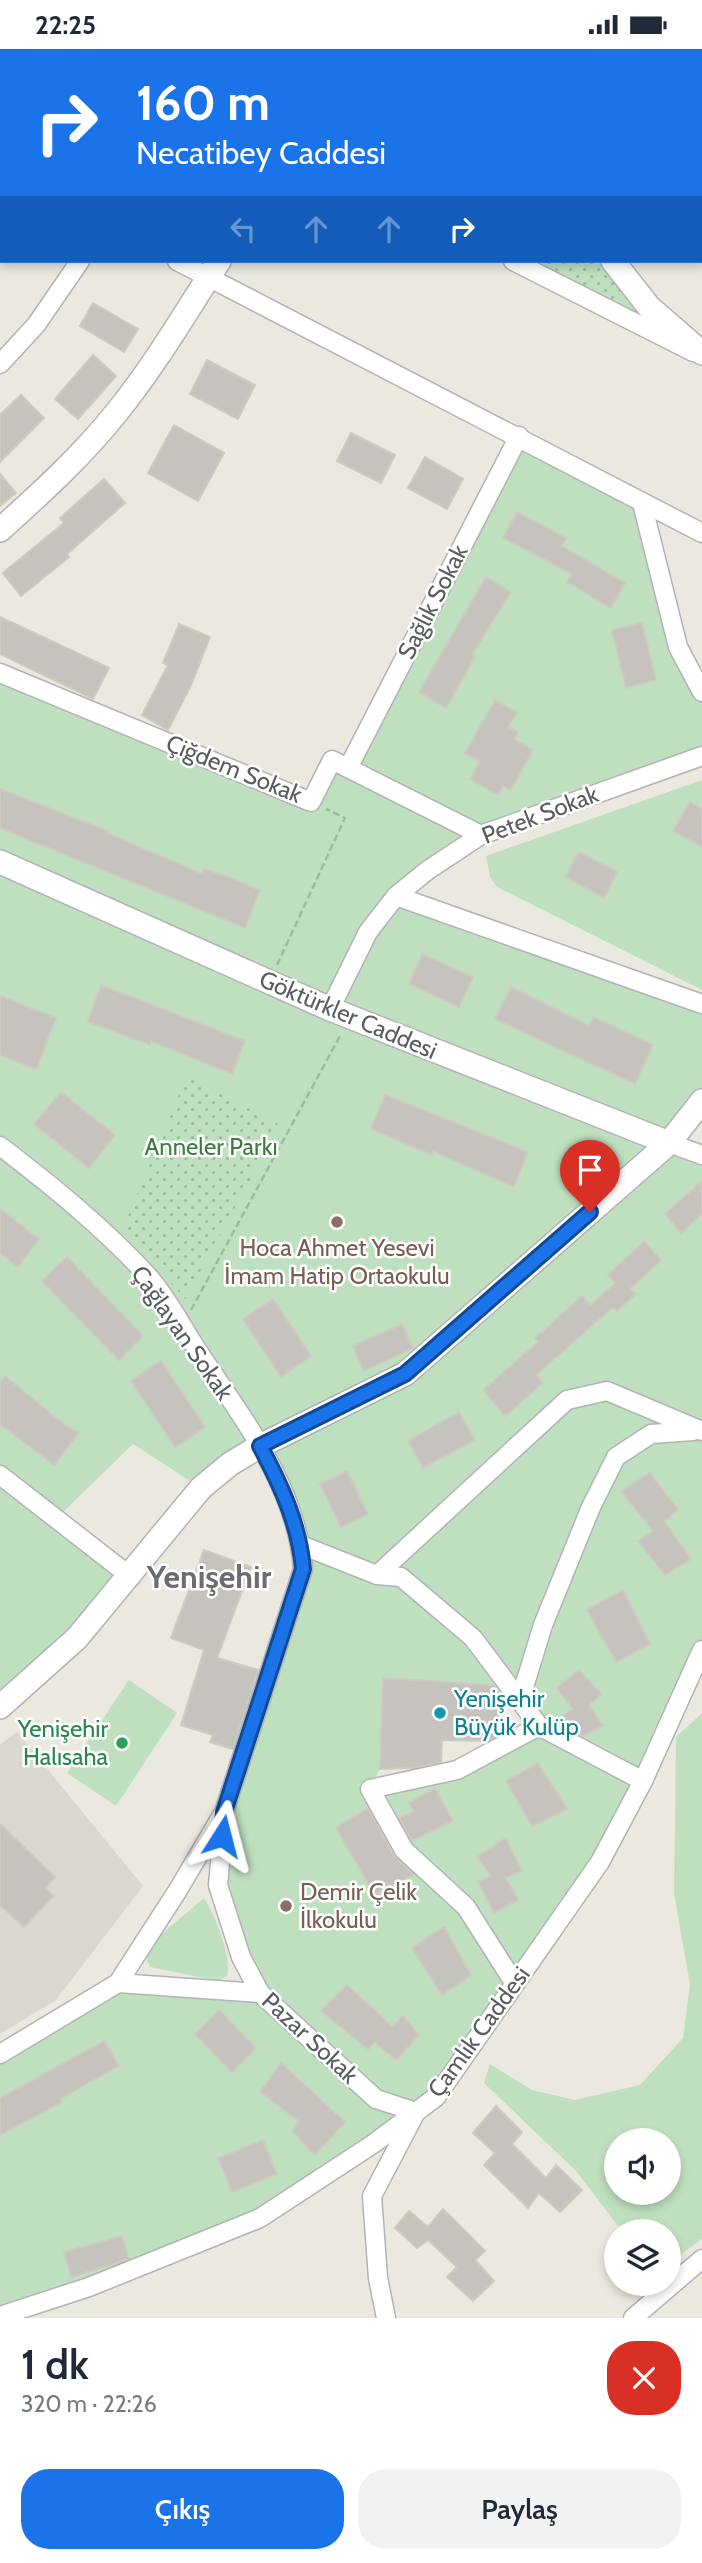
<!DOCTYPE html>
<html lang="tr">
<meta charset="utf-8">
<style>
:root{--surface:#fff;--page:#f2f2f3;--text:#1f2937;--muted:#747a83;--accent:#1a73e8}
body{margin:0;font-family:Cabin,sans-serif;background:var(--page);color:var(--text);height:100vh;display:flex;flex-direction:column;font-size:26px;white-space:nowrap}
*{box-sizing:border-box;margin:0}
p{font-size:23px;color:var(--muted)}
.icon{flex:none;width:38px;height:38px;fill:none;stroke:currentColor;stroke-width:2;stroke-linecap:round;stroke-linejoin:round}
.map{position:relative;height:2269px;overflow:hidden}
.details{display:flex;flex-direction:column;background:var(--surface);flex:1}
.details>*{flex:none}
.guide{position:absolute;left:0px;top:0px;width:704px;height:214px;box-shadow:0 4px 10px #0003;background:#1a73e8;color:#fff;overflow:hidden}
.tools{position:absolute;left:604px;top:2079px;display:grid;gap:14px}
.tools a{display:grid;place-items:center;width:77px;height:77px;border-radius:50%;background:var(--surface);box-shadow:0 4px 10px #0003;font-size:35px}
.pin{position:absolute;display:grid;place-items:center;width:60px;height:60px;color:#fff;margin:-72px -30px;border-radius:50% 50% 50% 0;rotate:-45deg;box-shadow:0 0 7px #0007}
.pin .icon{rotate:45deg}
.me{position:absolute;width:77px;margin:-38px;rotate:9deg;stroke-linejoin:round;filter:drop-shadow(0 0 5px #0008)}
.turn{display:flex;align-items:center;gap:24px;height:147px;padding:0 21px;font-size:32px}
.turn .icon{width:91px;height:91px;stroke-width:2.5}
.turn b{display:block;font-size:49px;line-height:60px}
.lanes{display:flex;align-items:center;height:66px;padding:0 21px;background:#0003;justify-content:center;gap:35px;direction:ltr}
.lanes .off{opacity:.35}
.round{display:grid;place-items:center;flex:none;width:74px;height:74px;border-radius:28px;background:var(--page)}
.head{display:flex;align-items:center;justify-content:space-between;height:119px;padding:0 21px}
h1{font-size:42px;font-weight:600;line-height:52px}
.action{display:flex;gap:14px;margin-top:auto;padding:14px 21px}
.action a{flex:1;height:80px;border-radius:28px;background:var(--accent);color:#fff;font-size:28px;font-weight:600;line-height:80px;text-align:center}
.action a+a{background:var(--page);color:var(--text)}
.status{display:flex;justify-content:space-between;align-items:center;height:49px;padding:0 35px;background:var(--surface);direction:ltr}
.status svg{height:19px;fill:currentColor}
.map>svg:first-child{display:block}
.education{fill:#dad7cf}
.green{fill:#bfe0bf;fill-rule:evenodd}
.park{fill:url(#park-dots)}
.building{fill:#c6c3be;stroke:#cfcabf;stroke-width:2}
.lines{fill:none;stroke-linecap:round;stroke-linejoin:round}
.minor-casing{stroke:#b1b3b7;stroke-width:21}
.tertiary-casing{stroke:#b1b3b7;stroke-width:26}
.path{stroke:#97bea3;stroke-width:2.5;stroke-dasharray:7 3.5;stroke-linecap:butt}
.minor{stroke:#fff;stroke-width:18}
.tertiary{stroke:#fff;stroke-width:23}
.route-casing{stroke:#114b97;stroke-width:18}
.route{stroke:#1a73e8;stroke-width:12}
.education-dot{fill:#8d6e63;stroke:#fff;stroke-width:2.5}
.culture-dot{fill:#0f9aa8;stroke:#fff;stroke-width:2.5}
.leisure-dot{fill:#2e9e5b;stroke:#fff;stroke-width:2.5}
.labels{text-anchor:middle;stroke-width:5;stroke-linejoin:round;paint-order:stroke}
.street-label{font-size:24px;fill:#595c60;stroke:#fff}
.park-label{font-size:24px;fill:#3b7d3f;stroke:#fff}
.education-label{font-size:24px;fill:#785e54;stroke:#fff}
.culture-label{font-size:24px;fill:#0d838f;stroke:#fff;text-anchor:start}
.leisure-label{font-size:24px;fill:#27864d;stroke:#fff;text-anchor:end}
.district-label{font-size:32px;font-weight:bold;fill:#6a6e72;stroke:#fff}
</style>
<div class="status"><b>22:25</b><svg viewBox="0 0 49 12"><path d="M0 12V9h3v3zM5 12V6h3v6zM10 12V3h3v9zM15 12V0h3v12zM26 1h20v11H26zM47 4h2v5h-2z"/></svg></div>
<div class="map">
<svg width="702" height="2269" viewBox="0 0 702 2269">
<defs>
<pattern id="park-dots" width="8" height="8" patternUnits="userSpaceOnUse" patternTransform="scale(1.75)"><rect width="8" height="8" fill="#bfe0bf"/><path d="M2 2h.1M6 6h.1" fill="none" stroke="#9eb99f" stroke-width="1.8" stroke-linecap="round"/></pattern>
</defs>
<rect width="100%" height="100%" fill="#ebe8e0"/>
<polygon class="education" points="17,1683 143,1837 56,1951 0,1985 0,1696"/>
<g class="green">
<path d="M 519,387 L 642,454 L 678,598 L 702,643 L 702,707 L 481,786 L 397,847 L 702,955 L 702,1052 L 669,1094 L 702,1106 L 702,1601 L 643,1732 L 436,2047 L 260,2169 L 0,2267 L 0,2003 L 118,1934 L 259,1944 L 218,1836 L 224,1763 L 303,1520 L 260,1397 L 201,1439 L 133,1395 L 56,1470 L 131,1528 L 0,1658 L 0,624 L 311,752 L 332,711 L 348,719 ZM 383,1629 L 499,1636 L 539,1677 L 457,1721 L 370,1739 L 380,1720 Z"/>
<polygon points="702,731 702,941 497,838 490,828 486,807"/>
<polygon points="129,1631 177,1664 116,1757 67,1724"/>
<path d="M 702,1664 L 702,2190 L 669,2214 L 668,2182 L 622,2182 L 576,2122 L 484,2034 L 490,2015 L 532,2041 L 575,2051 L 640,2036 L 683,1989 L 690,1935 L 674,1844 L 676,1688 ZM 616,2091 L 668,2091 L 668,2144 L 616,2144 Z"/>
<path d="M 204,1849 C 214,1863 233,1912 227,1927 L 219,1932 L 150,1918 L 145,1906 L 158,1888 Z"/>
</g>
<g class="park">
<polygon points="513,212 613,212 677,285"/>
<polygon points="187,1027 280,1076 185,1250 123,1179"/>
</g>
<g class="building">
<polygon points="93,254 138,280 124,303 80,277"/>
<polygon points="93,306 116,327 78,370 55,350"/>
<polygon points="207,311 255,336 238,370 190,345"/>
<polygon points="21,346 44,369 0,413 0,366"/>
<polygon points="174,376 224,404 198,452 148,424"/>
<polygon points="351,384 395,406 381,434 337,412"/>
<polygon points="425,408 463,430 447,460 408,439"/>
<polygon points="0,425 16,444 0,457"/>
<polygon points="104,430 125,454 67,505 69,508 21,547 3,524 64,474 60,469"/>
<polygon points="517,463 566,489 562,497 625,534 611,559 567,533 572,525 503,489"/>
<polygon points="486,528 511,543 472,606 475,608 446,659 419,643"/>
<polygon points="0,568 109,619 93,650 0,605"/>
<polygon points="642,574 656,631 626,639 612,581"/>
<polygon points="179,575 210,588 191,636 168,681 142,666 168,616 163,614"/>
<polygon points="495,651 517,663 508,678 518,683 514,690 533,701 511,741 503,737 498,746 470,730 480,712 465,704"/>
<polygon points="0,740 108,782 107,784 202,825 204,819 260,841 245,879 0,779"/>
<polygon points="690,753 702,760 702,798 673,782"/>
<polygon points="579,803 617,823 604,849 565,828"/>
<polygon points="422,905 473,928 459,958 409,935"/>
<polygon points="101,936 245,992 232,1025 151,992 150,996 88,973"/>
<polygon points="511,938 589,977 593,968 653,996 635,1035 495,970"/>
<polygon points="0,947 56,969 36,1020 0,1006"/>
<polygon points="61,1043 115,1086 89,1119 34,1075"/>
<polygon points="385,1046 528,1103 514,1138 433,1102 432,1106 371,1080"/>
<polygon points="702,1132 702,1165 681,1184 665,1165"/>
<polygon points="0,1160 39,1190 18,1218 0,1204"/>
<polygon points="644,1192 661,1211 630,1240 636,1245 617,1262 613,1258 536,1326 543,1334 505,1367 483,1341 538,1293 535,1289 582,1247 591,1256 615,1234 608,1226"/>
<polygon points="67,1208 143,1287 119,1311 42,1232"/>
<polygon points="273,1250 311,1307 281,1328 243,1270"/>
<polygon points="402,1275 413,1299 364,1322 353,1297"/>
<polygon points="161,1312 205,1378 175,1398 131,1332"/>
<polygon points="5,1327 65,1376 79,1383 54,1416 0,1375 0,1334"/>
<polygon points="459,1363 475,1391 423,1419 408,1392"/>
<polygon points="347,1422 368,1465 341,1478 320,1435"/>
<polygon points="650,1424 678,1461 664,1472 691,1510 665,1526 638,1492 653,1482 621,1442"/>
<polygon points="204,1501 251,1518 217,1609 258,1621 233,1700 210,1693 213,1686 181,1676 204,1601 171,1589"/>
<polygon points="623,1541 650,1595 616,1613 587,1561"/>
<polygon points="579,1621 601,1645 589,1656 603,1677 583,1687 571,1681 562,1667 573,1660 557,1639"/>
<polygon points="383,1629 494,1636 499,1643 497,1687 487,1692 442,1691 441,1713 413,1719 380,1720"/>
<polygon points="538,1714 567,1760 532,1777 506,1732"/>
<polygon points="435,1739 453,1772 412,1792 399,1769 414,1762 409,1754"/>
<polygon points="368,1759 394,1807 414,1825 375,1846 336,1779"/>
<polygon points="0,1775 55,1828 45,1839 53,1847 24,1878 0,1856"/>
<polygon points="506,1789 522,1822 506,1829 518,1851 494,1864 478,1833 491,1827 477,1808"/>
<polygon points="444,1878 471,1926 442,1946 412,1899"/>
<polygon points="347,1936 393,1978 403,1967 419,1986 396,2011 375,1993 368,2000 321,1962"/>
<polygon points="219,1961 256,1999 232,2023 195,1985"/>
<polygon points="104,1992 119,2017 60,2050 62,2053 0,2086 0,2049"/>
<polygon points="281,2014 345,2073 315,2106 293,2083 299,2072 260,2043"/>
<polygon points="496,2057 522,2083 512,2095 546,2129 556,2116 582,2141 560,2163 539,2144 528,2159 484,2116 495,2104 473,2084"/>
<polygon points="263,2091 277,2125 232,2143 218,2109"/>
<polygon points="443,2160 485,2202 475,2211 494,2232 473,2252 447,2228 457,2218 428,2191 417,2199 395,2179 409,2162 428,2178"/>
<polygon points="122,2187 129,2210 71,2228 64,2203"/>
</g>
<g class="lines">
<defs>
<g id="minor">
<polyline points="702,0 702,2"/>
<polyline points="178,2 179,0"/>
<polyline points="177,212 702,484"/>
<polyline points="513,212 693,303"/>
<polyline points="0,315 36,276 80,212"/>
<polyline points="642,454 678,598 702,643"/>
<polyline points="0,624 311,753 332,711 481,786"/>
<polyline points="348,719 519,387"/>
<polyline points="396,847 702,955"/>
<polyline points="330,960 368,883 396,847 428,821 481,786 702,707"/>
<polyline points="669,1094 702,1106"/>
<path d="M 0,1097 C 52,1137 103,1178 148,1227 C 167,1248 182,1278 198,1302 C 242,1369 297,1437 303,1520 L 224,1763 L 178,1841 L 118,1934 L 0,2005"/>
<polyline points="0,1426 131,1528"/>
<polyline points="301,1496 377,1526 401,1528 473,1589 539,1677 643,1732"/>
<polyline points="377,1526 567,1351 607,1342 702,1382"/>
<polyline points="520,1651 543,1576 591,1458 616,1408 651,1385 693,1382"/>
<polyline points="224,1770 218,1836 241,1908 260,1944 376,2050 416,2063 372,2147 378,2229 386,2269"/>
<polyline points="118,1934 260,1944"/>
<polyline points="515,1935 466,1858 404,1801 370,1740 457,1721 539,1677"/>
<polyline points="0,2267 89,2238 260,2169 373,2095 436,2048 600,1813 643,1732 702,1601"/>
<polyline points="633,2269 702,2210"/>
</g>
<g id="tertiary">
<polyline points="518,0 519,2"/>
<polyline points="72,2 72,0"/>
<polyline points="350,2 351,0"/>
<polyline points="0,156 2,155"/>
<polyline points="613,212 649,258 702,304"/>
<path d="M 0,481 C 41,444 82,407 117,363 C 155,316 186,263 219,212"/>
<polyline points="0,813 330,960 669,1094"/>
<polyline points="0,1658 77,1589 201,1439 230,1415 260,1397 405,1325 669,1094 702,1052"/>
</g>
</defs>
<use href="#minor" class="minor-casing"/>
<use href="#tertiary" class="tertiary-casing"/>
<g class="path">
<polyline points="277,916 345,769 326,760"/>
<polyline points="191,1261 340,987"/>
</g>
<use href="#minor" class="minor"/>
<use href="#tertiary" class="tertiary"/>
</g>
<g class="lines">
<defs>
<path id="route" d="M 222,1787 L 224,1763 L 303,1520 C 299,1475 281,1436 260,1397 L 405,1325 L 590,1163"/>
</defs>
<use href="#route" class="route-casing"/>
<use href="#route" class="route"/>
</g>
<g class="education-dot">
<circle cx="337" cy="1173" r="7"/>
<circle cx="286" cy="1857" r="7"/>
</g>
<circle class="culture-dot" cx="440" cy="1664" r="7"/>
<circle class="leisure-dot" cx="122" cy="1694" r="7"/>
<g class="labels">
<g class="street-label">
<text transform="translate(433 553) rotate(-63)" y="8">Sağlık Sokak</text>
<text transform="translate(234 720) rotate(22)" y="8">Çiğdem Sokak</text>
<text transform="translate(540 766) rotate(-21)" y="8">Petek Sokak</text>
<text transform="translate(348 966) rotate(23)" y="8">Göktürkler Caddesi</text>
<text transform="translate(182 1284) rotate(55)" y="8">Çağlayan Sokak</text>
<text transform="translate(479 1983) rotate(-54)" y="8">Çamlık Caddesi</text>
<text transform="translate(310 1989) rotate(43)" y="8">Pazar Sokak</text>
</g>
<g class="park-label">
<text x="211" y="1106">Anneler Parkı</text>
</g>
<g class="education-label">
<text x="337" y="1207">Hoca Ahmet Yesevi<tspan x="337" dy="28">İmam Hatip Ortaokulu</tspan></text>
<text x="300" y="1851" text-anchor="start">Demir Çelik<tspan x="300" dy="28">İlkokulu</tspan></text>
</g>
<g class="culture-label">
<text x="454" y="1658">Yenişehir<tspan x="454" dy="28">Büyük Kulüp</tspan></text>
</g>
<g class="leisure-label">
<text x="108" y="1688">Yenişehir<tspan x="108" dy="28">Halısaha</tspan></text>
</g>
<g class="district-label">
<text x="209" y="1539">Yenişehir</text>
</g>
</g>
</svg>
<div class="tools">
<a><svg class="icon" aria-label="sound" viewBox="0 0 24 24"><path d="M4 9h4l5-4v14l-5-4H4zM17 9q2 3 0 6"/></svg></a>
<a><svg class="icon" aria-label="layers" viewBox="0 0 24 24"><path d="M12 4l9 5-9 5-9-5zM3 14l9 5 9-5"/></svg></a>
</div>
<div class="pin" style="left:590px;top:1163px;background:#d93025"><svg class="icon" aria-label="arrive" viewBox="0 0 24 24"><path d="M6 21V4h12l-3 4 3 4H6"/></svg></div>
<svg class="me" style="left:222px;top:1787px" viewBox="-20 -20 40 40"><path d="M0-17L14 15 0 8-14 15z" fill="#1a73e8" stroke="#fff" stroke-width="4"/></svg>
<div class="guide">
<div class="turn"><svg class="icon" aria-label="right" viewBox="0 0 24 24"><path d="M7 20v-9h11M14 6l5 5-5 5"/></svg><div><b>160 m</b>Necatibey Caddesi</div></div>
<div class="lanes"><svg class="icon off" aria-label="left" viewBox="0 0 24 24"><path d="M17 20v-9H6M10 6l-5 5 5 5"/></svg><svg class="icon off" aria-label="ahead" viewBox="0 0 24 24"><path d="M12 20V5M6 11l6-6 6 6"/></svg><svg class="icon off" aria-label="ahead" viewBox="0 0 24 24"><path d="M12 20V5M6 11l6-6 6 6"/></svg><svg class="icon" aria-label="right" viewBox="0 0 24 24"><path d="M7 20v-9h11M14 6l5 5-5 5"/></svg></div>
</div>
</div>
<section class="details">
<div class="head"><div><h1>1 dk</h1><p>320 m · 22:26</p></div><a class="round" style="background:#d93025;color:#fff"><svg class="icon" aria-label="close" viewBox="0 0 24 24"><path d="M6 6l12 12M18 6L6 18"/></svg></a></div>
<div class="action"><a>Çıkış</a><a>Paylaş</a></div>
</section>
